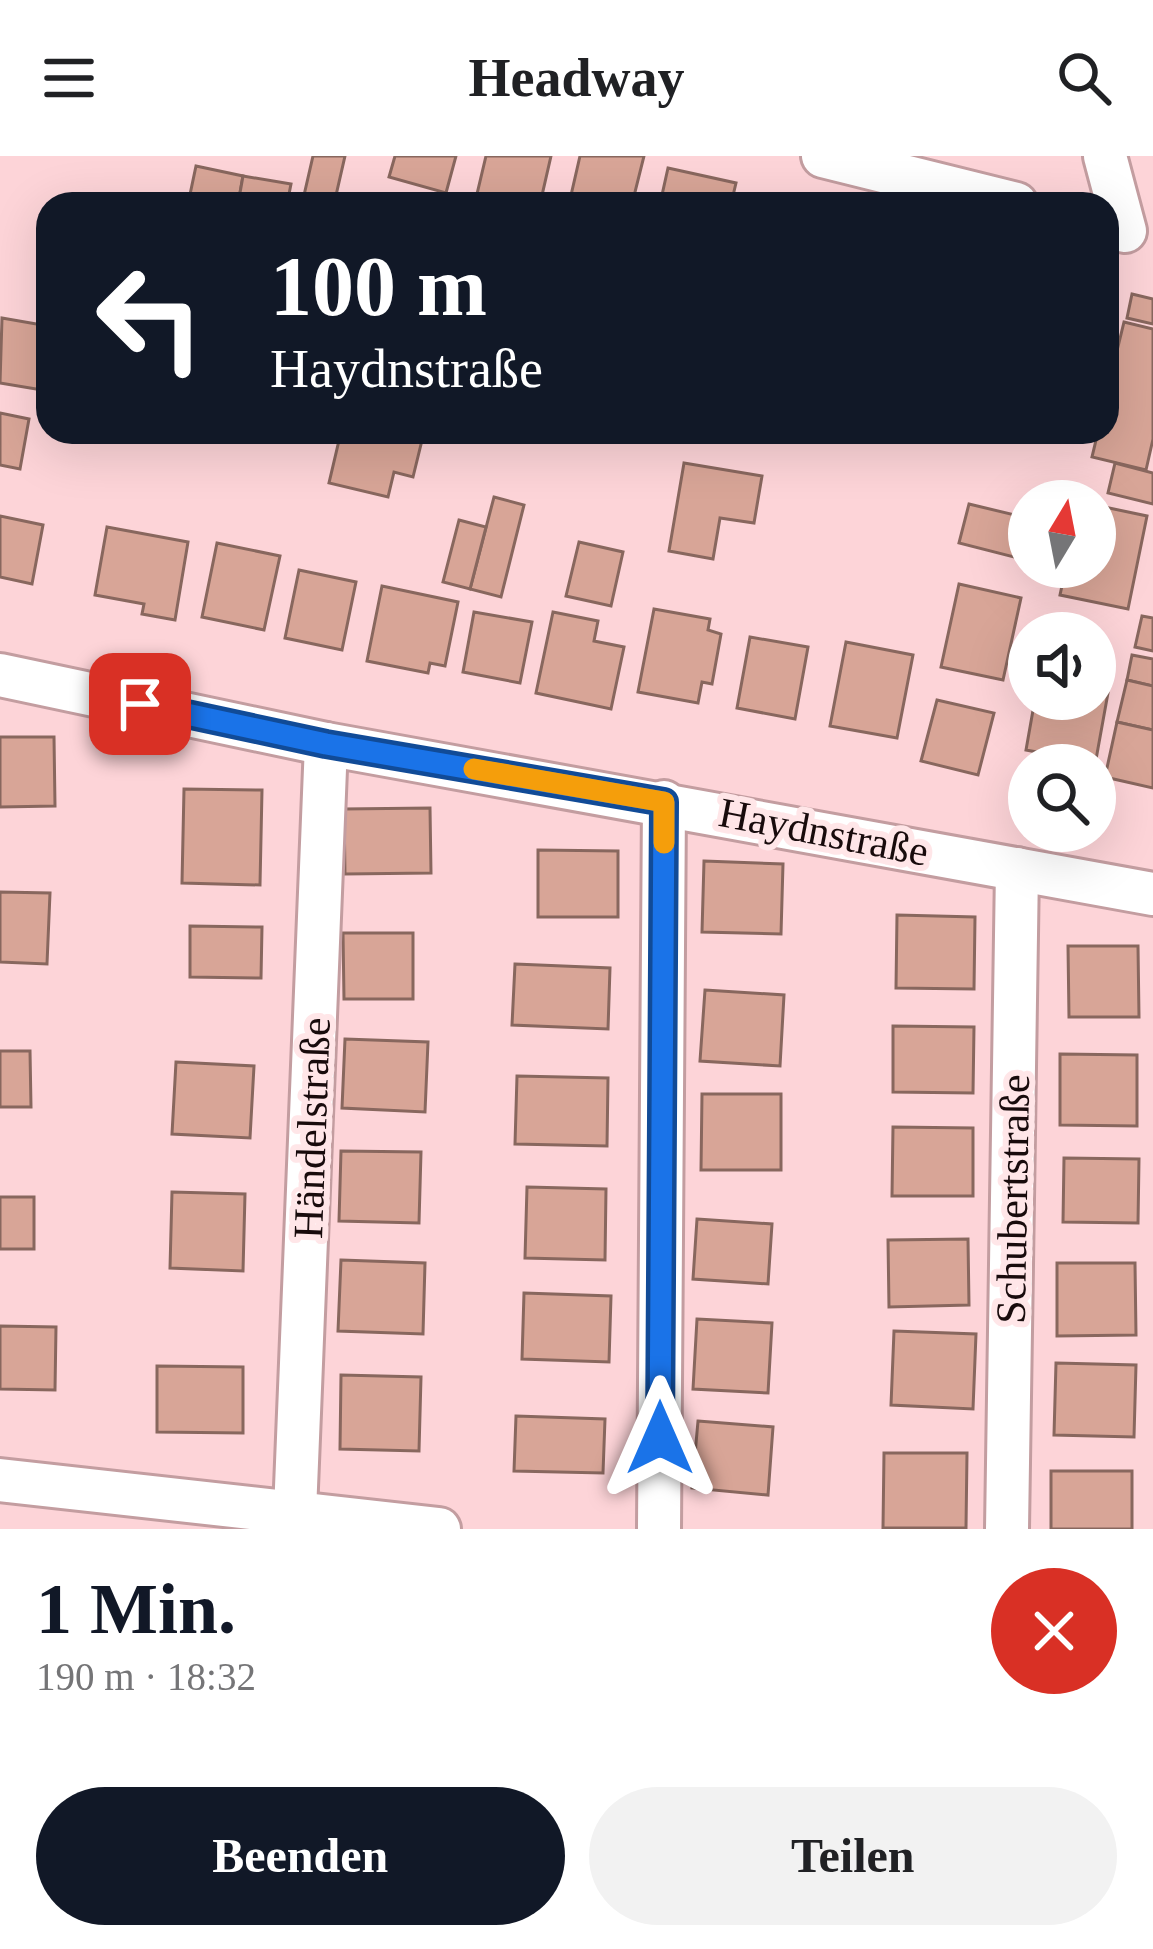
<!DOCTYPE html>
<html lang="de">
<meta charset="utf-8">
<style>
:root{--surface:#fff;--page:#f2f2f2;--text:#202124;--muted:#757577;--accent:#111827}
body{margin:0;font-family:Georgia,serif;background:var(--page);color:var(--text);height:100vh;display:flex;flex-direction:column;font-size:45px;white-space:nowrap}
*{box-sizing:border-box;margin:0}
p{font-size:39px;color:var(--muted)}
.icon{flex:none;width:66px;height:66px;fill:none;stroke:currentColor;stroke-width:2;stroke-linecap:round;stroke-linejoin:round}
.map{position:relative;height:1373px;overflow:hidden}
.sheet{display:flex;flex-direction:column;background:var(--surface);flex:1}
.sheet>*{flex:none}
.top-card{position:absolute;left:36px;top:36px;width:1083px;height:252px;border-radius:36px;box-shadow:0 12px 48px #0002;background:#111827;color:#fff;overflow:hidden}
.needle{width:78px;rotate:10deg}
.tools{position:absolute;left:1008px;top:324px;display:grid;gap:24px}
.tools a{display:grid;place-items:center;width:108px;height:108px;border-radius:50%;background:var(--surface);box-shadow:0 12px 48px #0002;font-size:60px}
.pin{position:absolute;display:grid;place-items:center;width:102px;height:102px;color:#fff;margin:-51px;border-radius:24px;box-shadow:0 6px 18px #0006}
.me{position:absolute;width:132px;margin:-66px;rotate:0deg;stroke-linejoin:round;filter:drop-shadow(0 0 9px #0008)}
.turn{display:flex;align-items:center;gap:42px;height:252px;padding:0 36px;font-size:54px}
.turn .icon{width:156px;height:156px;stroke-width:2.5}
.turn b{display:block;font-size:84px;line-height:102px}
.round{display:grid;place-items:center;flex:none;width:126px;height:126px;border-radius:63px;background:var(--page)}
.head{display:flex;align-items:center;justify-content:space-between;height:204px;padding:0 36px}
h1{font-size:72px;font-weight:800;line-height:90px;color:var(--accent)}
.cta{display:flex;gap:24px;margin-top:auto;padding:24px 36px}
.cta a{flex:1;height:138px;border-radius:72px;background:var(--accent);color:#fff;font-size:48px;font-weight:800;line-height:138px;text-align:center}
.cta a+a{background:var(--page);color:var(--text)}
header{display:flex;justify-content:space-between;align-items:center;height:156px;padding:0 36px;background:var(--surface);font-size:54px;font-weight:800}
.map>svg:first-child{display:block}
.building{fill:#d8a597;stroke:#88675e;stroke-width:3}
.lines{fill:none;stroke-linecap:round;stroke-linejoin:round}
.minor-casing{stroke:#c39da0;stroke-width:48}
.minor{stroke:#fff;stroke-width:42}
.route-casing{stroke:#114b97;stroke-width:30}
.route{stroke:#1a73e8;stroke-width:21}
.slow{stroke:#f59e0b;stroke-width:21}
.labels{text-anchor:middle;stroke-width:12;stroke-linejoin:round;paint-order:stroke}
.street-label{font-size:42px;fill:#180b0c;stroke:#ffe6e8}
</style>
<header><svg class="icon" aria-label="menu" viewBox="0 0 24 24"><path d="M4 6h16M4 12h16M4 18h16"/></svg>Headway<svg class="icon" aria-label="search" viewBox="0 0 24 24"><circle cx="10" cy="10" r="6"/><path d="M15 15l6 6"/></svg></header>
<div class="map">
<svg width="1153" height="1373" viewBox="0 0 1153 1373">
<rect width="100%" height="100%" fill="#fdd4d8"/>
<g class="building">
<polygon points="313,0 345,0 334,48 302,48"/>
<polygon points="395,0 456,0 446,37 389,21"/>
<polygon points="486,0 551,0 540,48 477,38"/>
<polygon points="580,0 644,0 632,48 569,48"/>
<polygon points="196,10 243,20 238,48 188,48"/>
<polygon points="668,12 736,27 731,48 660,48"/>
<polygon points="243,20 291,28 287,48 238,48"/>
<polygon points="1132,138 1153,143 1153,168 1127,162"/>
<polygon points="2,162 48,170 48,235 0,227"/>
<polygon points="1124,166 1153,173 1153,283 1146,314 1092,301 1098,276 1107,276 1107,236"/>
<polygon points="0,257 29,263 20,313 0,309"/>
<polygon points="341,276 424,276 413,321 394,316 388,341 329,327"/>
<polygon points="684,307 762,320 754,367 720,362 713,403 669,395"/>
<polygon points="1115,307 1153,317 1153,348 1108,337"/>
<polygon points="494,341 524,349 501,441 470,433"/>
<polygon points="969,348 1027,362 1018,402 959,387"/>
<polygon points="1095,349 1147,360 1128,453 1060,439 1066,411 1095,411"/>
<polygon points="0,360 43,369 32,428 0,421"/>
<polygon points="459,364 486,371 470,433 443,426"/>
<polygon points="107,371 188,386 175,464 142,458 144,448 95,439"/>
<polygon points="579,386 623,396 611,450 566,440"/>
<polygon points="217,387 280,400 264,474 202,461"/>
<polygon points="299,414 356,426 342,494 285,482"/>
<polygon points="959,428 1021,442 1003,524 941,511"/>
<polygon points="382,430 458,446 445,510 430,507 428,517 367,505"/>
<polygon points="654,453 710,463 708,474 721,478 712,528 702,526 698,547 638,536"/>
<polygon points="474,456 532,466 520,527 463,516"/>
<polygon points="553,456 598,465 594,485 624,491 611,553 536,537"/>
<polygon points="1142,460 1153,462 1153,495 1135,491"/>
<polygon points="750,481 808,491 795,563 737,552"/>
<polygon points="846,486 913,499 897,582 830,570"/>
<polygon points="1132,499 1153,503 1153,530 1127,524"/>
<polygon points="1127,524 1153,530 1153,574 1117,566"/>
<polygon points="1095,534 1108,537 1095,609 1056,609 1058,600 1026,594 1035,543 1095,543"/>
<polygon points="937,544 994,557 978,619 921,605"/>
<polygon points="1117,566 1153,574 1153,632 1105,621"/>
<polygon points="0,581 54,581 55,650 0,651"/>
<polygon points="184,633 262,634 260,729 182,727"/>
<polygon points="430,652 431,717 345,718 344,653"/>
<polygon points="538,694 618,695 618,761 538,761"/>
<polygon points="704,705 783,708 781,778 702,776"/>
<polygon points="0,736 50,737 47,808 0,806"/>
<polygon points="897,759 975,761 974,833 896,832"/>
<polygon points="190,770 262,771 261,822 190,821"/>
<polygon points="343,777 413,777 413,843 344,843"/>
<polygon points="1068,790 1138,790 1139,861 1069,861"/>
<polygon points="515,808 610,812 608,873 512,869"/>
<polygon points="705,834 784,839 780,910 700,905"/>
<polygon points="893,870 974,871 973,937 893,936"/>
<polygon points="345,883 428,886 425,956 342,952"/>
<polygon points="0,895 30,895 31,951 0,951"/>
<polygon points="1060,898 1137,899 1137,970 1060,969"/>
<polygon points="176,906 254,910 250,982 172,978"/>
<polygon points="517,920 608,922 607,990 515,988"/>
<polygon points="702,938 781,938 781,1014 701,1014"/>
<polygon points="893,971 973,972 973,1040 892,1040"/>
<polygon points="341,995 421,996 419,1067 339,1065"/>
<polygon points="1064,1002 1139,1003 1138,1067 1063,1066"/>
<polygon points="527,1031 606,1033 605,1104 525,1102"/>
<polygon points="172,1036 245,1038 243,1115 170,1112"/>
<rect x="0" y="1041" width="34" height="52"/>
<polygon points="697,1063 772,1068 768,1128 693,1123"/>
<polygon points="968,1083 969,1149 889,1151 888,1084"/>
<polygon points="341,1104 425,1107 423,1178 338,1175"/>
<polygon points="1057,1107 1135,1107 1136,1179 1057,1180"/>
<polygon points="524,1137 611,1140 609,1206 522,1203"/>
<polygon points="697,1163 772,1167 768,1237 693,1233"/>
<polygon points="0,1170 56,1171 55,1234 0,1233"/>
<polygon points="894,1175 976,1178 973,1253 891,1249"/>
<polygon points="1056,1207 1136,1209 1134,1281 1054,1279"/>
<polygon points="157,1210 243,1211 243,1277 157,1276"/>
<polygon points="341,1219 421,1221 419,1295 340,1293"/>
<polygon points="516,1260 605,1263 603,1317 514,1315"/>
<polygon points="698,1265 773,1271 768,1339 692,1332"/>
<polygon points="884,1297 967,1297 966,1372 883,1372"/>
<rect x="1051" y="1315" width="81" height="58"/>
</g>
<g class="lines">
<defs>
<g id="minor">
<polyline points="823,0 1016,48"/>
<polyline points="1105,0 1125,75"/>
<polyline points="0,519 326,588 1153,738"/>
<polyline points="0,1324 439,1373"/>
<polyline points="295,1356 326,588"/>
<polyline points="659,1373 664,646"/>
<polyline points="1007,1373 1017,713"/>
</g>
</defs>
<use href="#minor" class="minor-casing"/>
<use href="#minor" class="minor"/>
</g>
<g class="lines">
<defs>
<polyline id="route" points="140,548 326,588 664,646 660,1282"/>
</defs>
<use href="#route" class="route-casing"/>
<use href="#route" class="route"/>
<polyline class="slow" points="474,613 664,646 664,687"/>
</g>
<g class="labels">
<g class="street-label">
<text transform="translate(824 675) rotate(11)" y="15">Haydnstraße</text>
<text transform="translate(311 972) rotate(-88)" y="15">Händelstraße</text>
<text transform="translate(1012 1043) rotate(-89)" y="15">Schubertstraße</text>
</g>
</g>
</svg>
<div class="tools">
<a><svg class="needle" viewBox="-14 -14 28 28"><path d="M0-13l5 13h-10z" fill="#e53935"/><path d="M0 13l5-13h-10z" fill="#757577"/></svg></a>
<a><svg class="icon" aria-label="sound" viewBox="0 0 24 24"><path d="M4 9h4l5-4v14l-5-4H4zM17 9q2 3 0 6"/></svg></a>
<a><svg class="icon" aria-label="search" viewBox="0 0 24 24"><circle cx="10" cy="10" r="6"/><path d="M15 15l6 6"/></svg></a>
</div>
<div class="pin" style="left:140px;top:548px;background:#d93025"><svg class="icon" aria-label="arrive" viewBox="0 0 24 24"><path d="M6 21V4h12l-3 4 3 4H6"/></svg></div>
<svg class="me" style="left:660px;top:1282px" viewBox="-20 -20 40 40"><path d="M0-17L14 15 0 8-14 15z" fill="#1a73e8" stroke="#fff" stroke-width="4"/></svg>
<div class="top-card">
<div class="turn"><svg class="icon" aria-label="left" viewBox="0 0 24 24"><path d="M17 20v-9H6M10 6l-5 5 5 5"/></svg><div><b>100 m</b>Haydnstraße</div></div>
</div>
</div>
<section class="sheet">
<div class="head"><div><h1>1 Min.</h1><p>190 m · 18:32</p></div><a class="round" style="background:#d93025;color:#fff"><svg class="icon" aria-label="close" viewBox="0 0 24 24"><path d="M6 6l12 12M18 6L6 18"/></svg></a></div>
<div class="cta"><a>Beenden</a><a>Teilen</a></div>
</section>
